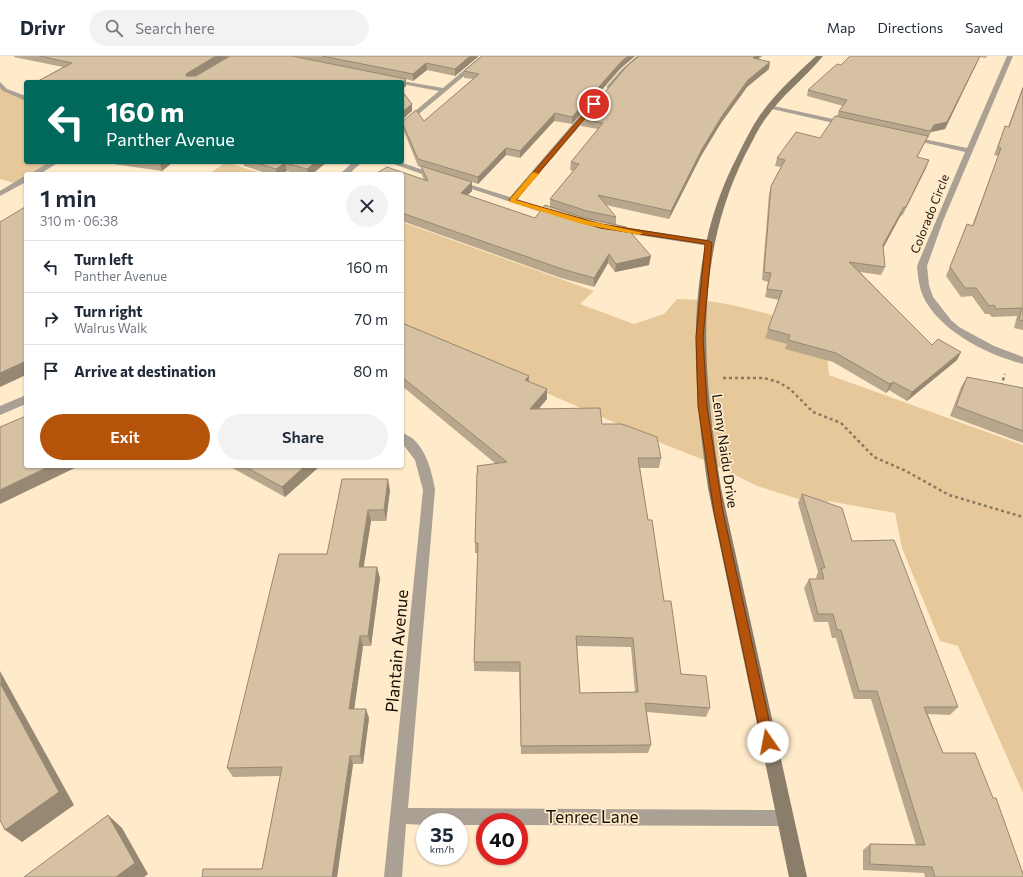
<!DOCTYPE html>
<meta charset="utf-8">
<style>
:root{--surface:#fff;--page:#f2f2f3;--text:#1f2937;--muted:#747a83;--line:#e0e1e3;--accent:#b45309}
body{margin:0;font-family:Commissioner,sans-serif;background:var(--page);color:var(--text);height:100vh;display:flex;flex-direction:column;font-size:15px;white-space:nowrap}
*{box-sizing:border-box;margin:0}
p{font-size:13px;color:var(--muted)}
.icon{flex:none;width:22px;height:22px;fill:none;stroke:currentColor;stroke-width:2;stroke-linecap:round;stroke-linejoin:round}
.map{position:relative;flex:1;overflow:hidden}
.side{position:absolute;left:24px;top:116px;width:380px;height:296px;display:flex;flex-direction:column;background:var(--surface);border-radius:4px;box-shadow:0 1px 3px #0004}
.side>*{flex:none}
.guide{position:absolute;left:24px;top:24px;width:380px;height:84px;border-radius:4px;box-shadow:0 1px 3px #0004;background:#00695c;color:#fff;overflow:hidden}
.speed{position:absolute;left:416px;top:757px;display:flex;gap:8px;font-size:20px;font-weight:700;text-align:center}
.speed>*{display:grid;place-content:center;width:52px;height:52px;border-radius:50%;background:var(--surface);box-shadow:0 1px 3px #0004;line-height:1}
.speed small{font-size:10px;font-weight:400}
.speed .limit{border:6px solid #d22;background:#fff;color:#111}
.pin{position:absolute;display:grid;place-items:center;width:34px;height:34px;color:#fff;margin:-17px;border:2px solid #fff;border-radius:50%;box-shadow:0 1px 4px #0007}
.me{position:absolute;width:44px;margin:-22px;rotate:348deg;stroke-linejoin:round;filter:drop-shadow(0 0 3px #0008)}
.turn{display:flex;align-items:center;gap:14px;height:84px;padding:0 16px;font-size:18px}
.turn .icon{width:52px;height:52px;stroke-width:2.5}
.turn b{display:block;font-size:28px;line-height:34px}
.round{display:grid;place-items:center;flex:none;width:42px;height:42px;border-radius:21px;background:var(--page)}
.overview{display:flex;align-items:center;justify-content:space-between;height:68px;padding:0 16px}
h1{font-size:24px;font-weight:600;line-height:30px}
.primary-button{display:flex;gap:8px;margin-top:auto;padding:8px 16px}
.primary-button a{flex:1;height:46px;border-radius:24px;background:var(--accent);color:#fff;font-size:16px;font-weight:600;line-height:46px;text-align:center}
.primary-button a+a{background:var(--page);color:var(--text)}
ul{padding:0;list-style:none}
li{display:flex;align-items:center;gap:12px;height:52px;padding:0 16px;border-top:1px solid var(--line)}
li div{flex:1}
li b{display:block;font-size:15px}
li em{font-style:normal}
header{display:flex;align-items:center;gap:24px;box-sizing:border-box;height:56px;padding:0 20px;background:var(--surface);border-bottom:1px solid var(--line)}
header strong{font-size:19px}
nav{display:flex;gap:22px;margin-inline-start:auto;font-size:14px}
.search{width:280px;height:36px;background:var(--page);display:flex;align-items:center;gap:10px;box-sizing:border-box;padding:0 14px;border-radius:22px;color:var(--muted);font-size:15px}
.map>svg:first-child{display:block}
.green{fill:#e7c89a}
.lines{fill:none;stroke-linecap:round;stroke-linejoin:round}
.path{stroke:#887a65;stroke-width:2.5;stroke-dasharray:3 3;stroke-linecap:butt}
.street{fill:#aaa194;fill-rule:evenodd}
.secondary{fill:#8a7d6a;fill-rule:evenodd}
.wall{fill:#b8a78c;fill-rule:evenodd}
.shaded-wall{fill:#968872}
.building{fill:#d6c2a3;stroke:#968872;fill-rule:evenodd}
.route{fill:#b45309;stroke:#753606}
.slow{fill:#f59e0b}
.labels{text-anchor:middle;stroke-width:3.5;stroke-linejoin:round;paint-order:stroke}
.far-street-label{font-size:12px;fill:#160f05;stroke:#ffeaca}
.street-label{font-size:14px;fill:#160f05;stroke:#ffeaca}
.near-street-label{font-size:17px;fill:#160f05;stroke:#ffeaca}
</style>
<header>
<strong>Drivr</strong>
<div class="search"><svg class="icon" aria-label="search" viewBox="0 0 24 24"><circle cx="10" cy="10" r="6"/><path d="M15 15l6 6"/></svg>Search here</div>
<nav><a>Map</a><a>Directions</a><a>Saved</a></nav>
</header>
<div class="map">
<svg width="1023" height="821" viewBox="0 0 1023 821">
<rect width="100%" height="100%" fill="#ffeaca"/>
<g class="green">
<polygon points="0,29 4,34 26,43 26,106 56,106 35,118 26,118 26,123 18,128 0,123"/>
<polygon points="226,106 264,118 209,118"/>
<path d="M 402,166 L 594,235 L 580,248 L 634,268 L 664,258 L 677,243 C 728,243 777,261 825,275 L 829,319 L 1023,389 L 1023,737 L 958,590 L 940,585 L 902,492 L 895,457 L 828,445 L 830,453 L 757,430 L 709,406 L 666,389 L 402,274 Z"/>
</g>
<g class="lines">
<g class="path">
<polyline points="723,322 764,322 778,326 790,333 813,356 841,367 874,401 906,415 949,439 1023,461"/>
<polyline points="1001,330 1005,318"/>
</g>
<g class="street">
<polygon points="481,0 488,0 402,72 402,66 439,35 402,28 402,26 390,25 390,23 443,32"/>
<polygon points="637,0 644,0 625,16 611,32 607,32 607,30 621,14"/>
<path d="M 1007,0 L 1013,0 L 943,165 L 927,210 L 929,229 L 933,241 L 951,264 L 959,271 L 994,290 L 1023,301 L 1023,308 C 988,299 939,275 923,240 C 919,231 918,220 917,210 L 965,96 L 905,82 L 909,80 L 967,92 Z"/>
<polygon points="0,26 7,33 26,40 26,45 3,35 0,32"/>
<polygon points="589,49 596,51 517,143 559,156 559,160 553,160 454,127 458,125 510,141"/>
<polygon points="769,49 847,66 851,68 847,70 772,53 768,51"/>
<polygon points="49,106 59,106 40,118 30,118"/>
<polygon points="353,106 362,106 349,118 340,118"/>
<polygon points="388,106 400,106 440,120 433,122"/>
<polygon points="23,121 26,121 26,126 0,140 0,135"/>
<polygon points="615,170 709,184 713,187 709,190 612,175 611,173"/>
<polygon points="26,339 26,348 0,359 0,350"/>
<path d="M 402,377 C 424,383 432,415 435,434 L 408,752 L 784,754 L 790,756 L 792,762 L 790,768 L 784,770 L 519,769 L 519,766 L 485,766 L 485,769 L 459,769 L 459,766 L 425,766 L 425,769 L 406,768 L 402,821 L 384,821 L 423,434 L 415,404 L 402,387 Z"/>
</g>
<path class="secondary" d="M 816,0 L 823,0 C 805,22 782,39 766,62 C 757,74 752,87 745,99 C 692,206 703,318 721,432 L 807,821 L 789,821 L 708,432 C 692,320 683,205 737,101 C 744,87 751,72 760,59 C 776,37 796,18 816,0 Z"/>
</g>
<g class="wall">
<polygon points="14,0 229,0 196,20 230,0 479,0 455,20 427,14 413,25 406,23 406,30 402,33 402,26 39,26 38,25 63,11 14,1"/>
<polygon points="482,0 635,0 620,13 572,68 554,65 520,102 506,99 478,128 472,126 472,135 468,139 535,162 550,151 550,143 573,115 570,114 571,106 598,73 581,70 582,63 758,3 769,13 747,31 721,67 701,100 669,163 606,149 616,161 616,169 649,209 615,216 608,207 594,231 561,222 402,165 402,118 424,124 422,119 421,111 418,110 403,73 402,66 424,65 473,23 464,22 464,15"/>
<polygon points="850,0 987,0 986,2 980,1 945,73 931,76 928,82 927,82 917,102 929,104 926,112 902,160 901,159 883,191 885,211 881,219 860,216 932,289 961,296 957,304 907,345 889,334 886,337 833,306 785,293 787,288 765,282 779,244 765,241 768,226 762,224 769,138 771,130 781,111 775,110 777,102 820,82 837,60 839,55 843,50 807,40 808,34 841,9"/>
<polygon points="1023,30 1023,274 1014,272 1017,260 992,261 989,258 985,258 972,240 961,241 946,220 967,168 972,170 998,100 994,99 1002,78 1005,70 1008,71"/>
<polygon points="99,106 173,106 162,115"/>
<polygon points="243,106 327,106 312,118 298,118 287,115 282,118 269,118 244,110"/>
<path d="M 402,267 L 529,320 L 529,325 L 547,343 L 539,352 L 602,368 L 661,402 L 659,412 L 640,412 L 648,464 L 664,545 L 681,618 L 710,652 L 706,661 L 647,656 L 651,689 L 648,697 L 521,698 L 519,616 L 474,615 L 474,606 L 478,497 L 475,497 L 475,487 L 477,410 L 496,408 L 402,330 ZM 577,590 L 631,591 L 635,636 L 580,637 Z"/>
<polygon points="967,321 1023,332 1023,387 950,360 961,331"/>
<polygon points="229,410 320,410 285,441"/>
<polygon points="342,423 390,434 386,465 371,465 363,511 380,522 371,590 363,590 354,653 369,662 363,708 353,708 337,821 202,821 262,813 280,720 233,721 227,712 327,498"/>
<polygon points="802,438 852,485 958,651 950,659 928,658 943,697 1023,821 925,821 924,817 863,814 863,794 870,788 916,789 871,643 854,643 836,582 832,582 828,566 814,566 804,532 809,523 817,523 816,521 818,516 798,447"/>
</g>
<g class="shaded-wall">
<polygon points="216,0 229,0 188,25 186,20 186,18"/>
<polygon points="470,0 479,0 455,20 455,13"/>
<polygon points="628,0 635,0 620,13 572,68 572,61 621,6"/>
<polygon points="755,0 762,0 751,9 753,2"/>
<polygon points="980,0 945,73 931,76 928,82 934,69"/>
<polygon points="770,6 769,13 747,31 721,67 701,100 669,163 671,155 702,93 722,60 748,24"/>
<polygon points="426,7 427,14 413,25 413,18"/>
<polygon points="406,23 406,30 402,33 402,26"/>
<polygon points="412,48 412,55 402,64 402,56"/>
<polygon points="555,57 554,65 520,102 520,95"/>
<polygon points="506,92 506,99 478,128 478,121"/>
<polygon points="929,104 926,112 902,160 906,151"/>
<polygon points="162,106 173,106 162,115 160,108"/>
<polygon points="316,106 327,106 312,118 308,118 307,113"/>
<polygon points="285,107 287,115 282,118 277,118 276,113"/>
<polygon points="472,126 472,135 461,145 461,137"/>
<polygon points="904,151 901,159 880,198 883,189"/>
<polygon points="609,198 608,207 594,231 594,222"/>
<polygon points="651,200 649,209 615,216 616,208"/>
<polygon points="961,296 957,304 907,345 912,336"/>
<polygon points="26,305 26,319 0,331 0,317"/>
<polygon points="529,320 528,330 525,324"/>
<polygon points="893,326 889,334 886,337 890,328"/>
<polygon points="547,333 547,343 530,363 530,353"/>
<polygon points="50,410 79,410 0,448 0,434"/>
<polygon points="305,410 320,410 285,441 282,431"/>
<polygon points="388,423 390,434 386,465 384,454"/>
<polygon points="368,454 371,465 362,522 359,511"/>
<polygon points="377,511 380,522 371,590 368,580"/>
<polygon points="360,580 363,590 353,662 349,653"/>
<polygon points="0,615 74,749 22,786 5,774"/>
<polygon points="366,653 369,662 363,708 360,700"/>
<polygon points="350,700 353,708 337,821 332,821"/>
<polygon points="108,759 122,772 148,818 144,821 116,821"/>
</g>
<g class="building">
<polygon points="39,0 216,0 186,18 186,20 196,20 230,0 292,0 406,23 402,26 45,26 38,25 72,7"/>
<polygon points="322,0 470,0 455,13 426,7 413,18"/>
<polygon points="482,0 628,0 621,6 572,61 555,57 520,95 506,92 478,121 418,103 402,66 416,54 424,65 479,18 464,15"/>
<polygon points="639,0 755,0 753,2 770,6 748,24 722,60 702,93 671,155 598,139 616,161 587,155 550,143 579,108 571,106 603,67 582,63 627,10"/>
<polygon points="850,0 980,0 947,66 934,69 930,75 839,55 847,44 808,34 837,8 841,9"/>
<polygon points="1023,32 1023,265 1019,264 1022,252 996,253 994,249 989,250 976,232 965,232 950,211 967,168 973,170 1001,92 998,91 1005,70 1009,71"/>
<polygon points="402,35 412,48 402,56"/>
<polygon points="835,60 928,80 917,101 929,104 906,151 904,151 883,189 885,211 849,206 932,289 938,283 961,296 912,336 893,326 890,328 836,297 788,284 790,279 768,273 782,235 767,233 771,217 764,216 771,130 785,104 777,102 796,76 820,82"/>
<polygon points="148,106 162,106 160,108"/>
<polygon points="254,106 316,106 307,113 285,107 276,113"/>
<polygon points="421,110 472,126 461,137 535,162 545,149 581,161 626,171 651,200 616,208 609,198 594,222 562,213 402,157 402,118 375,118 387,111 428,125"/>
<polygon points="25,151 26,152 26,305 0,317 0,166"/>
<path d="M 402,267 L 529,320 L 525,324 L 547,333 L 530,353 L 600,352 L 602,368 L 622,368 L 657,381 L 661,402 L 638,402 L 648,464 L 652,464 L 664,545 L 671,545 L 681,618 L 706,620 L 710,652 L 645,647 L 651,689 L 521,690 L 520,606 L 474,606 L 478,487 L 475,487 L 477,417 L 478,417 L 477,410 L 507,406 L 402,321 ZM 576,580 L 633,582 L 638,636 L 580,637 Z"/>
<polygon points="967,321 1023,332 1023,375 956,350"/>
<polygon points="26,360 26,410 50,410 0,434 0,371"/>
<polygon points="244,410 305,410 282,431"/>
<polygon points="342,423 388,423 384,454 368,454 359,511 377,511 368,580 360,580 349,653 366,653 360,700 350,700 332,821 202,821 203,813 262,813 282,711 227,712 279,498 327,498"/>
<polygon points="802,438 842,452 852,485 894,484 958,651 924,651 943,697 975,697 993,742 996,742 1023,818 1023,821 935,821 932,811 870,808 870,788 925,789 877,635 859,635 841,574 837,574 833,558 818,558 809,523 824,523 821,512 825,512"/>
<polygon points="0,627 59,736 5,774 0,764"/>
<polygon points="108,759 135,807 116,821 24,821"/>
</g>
<polygon class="route" points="593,47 597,48 516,144 601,168 709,185 712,187 703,281 707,350 723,456 774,686 772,690 768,691 764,690 762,686 714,456 698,350 696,281 705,188 600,172 509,144"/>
<polygon class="slow" points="533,116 539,118 516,144 585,164 643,177 639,179 582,168 510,146 510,143"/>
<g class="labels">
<g class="far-street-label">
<text transform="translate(930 158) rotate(-68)" y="4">Colorado Circle</text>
</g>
<g class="street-label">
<text transform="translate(725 395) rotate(82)" y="5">Lenny Naidu Drive</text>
</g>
<g class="near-street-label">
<text transform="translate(397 595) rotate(-85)" y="6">Plantain Avenue</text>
<text x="592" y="767">Tenrec Lane</text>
</g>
</g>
</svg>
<div class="speed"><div>35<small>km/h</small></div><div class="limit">40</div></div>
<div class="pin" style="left:594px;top:48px;background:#d93025"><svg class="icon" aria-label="arrive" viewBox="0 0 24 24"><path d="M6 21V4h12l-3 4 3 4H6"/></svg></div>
<svg class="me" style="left:768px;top:686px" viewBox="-20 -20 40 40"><circle r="19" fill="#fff"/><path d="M0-13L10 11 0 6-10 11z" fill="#b45309"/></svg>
<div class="guide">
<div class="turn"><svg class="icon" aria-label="left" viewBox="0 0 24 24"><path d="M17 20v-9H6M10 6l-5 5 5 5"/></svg><div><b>160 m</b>Panther Avenue</div></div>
</div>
<section class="side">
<div class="overview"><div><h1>1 min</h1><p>310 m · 06:38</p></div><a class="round"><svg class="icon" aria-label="close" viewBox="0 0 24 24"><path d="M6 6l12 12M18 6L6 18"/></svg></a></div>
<ul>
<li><svg class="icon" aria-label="left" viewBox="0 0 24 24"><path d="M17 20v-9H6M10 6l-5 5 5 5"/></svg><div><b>Turn left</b><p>Panther Avenue</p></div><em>160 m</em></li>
<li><svg class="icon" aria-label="right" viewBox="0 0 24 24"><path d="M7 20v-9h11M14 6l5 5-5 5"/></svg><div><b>Turn right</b><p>Walrus Walk</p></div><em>70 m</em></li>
<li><svg class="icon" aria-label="arrive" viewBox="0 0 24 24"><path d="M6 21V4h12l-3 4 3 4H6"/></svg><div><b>Arrive at destination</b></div><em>80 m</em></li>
</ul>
<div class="primary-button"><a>Exit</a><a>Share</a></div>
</section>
</div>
